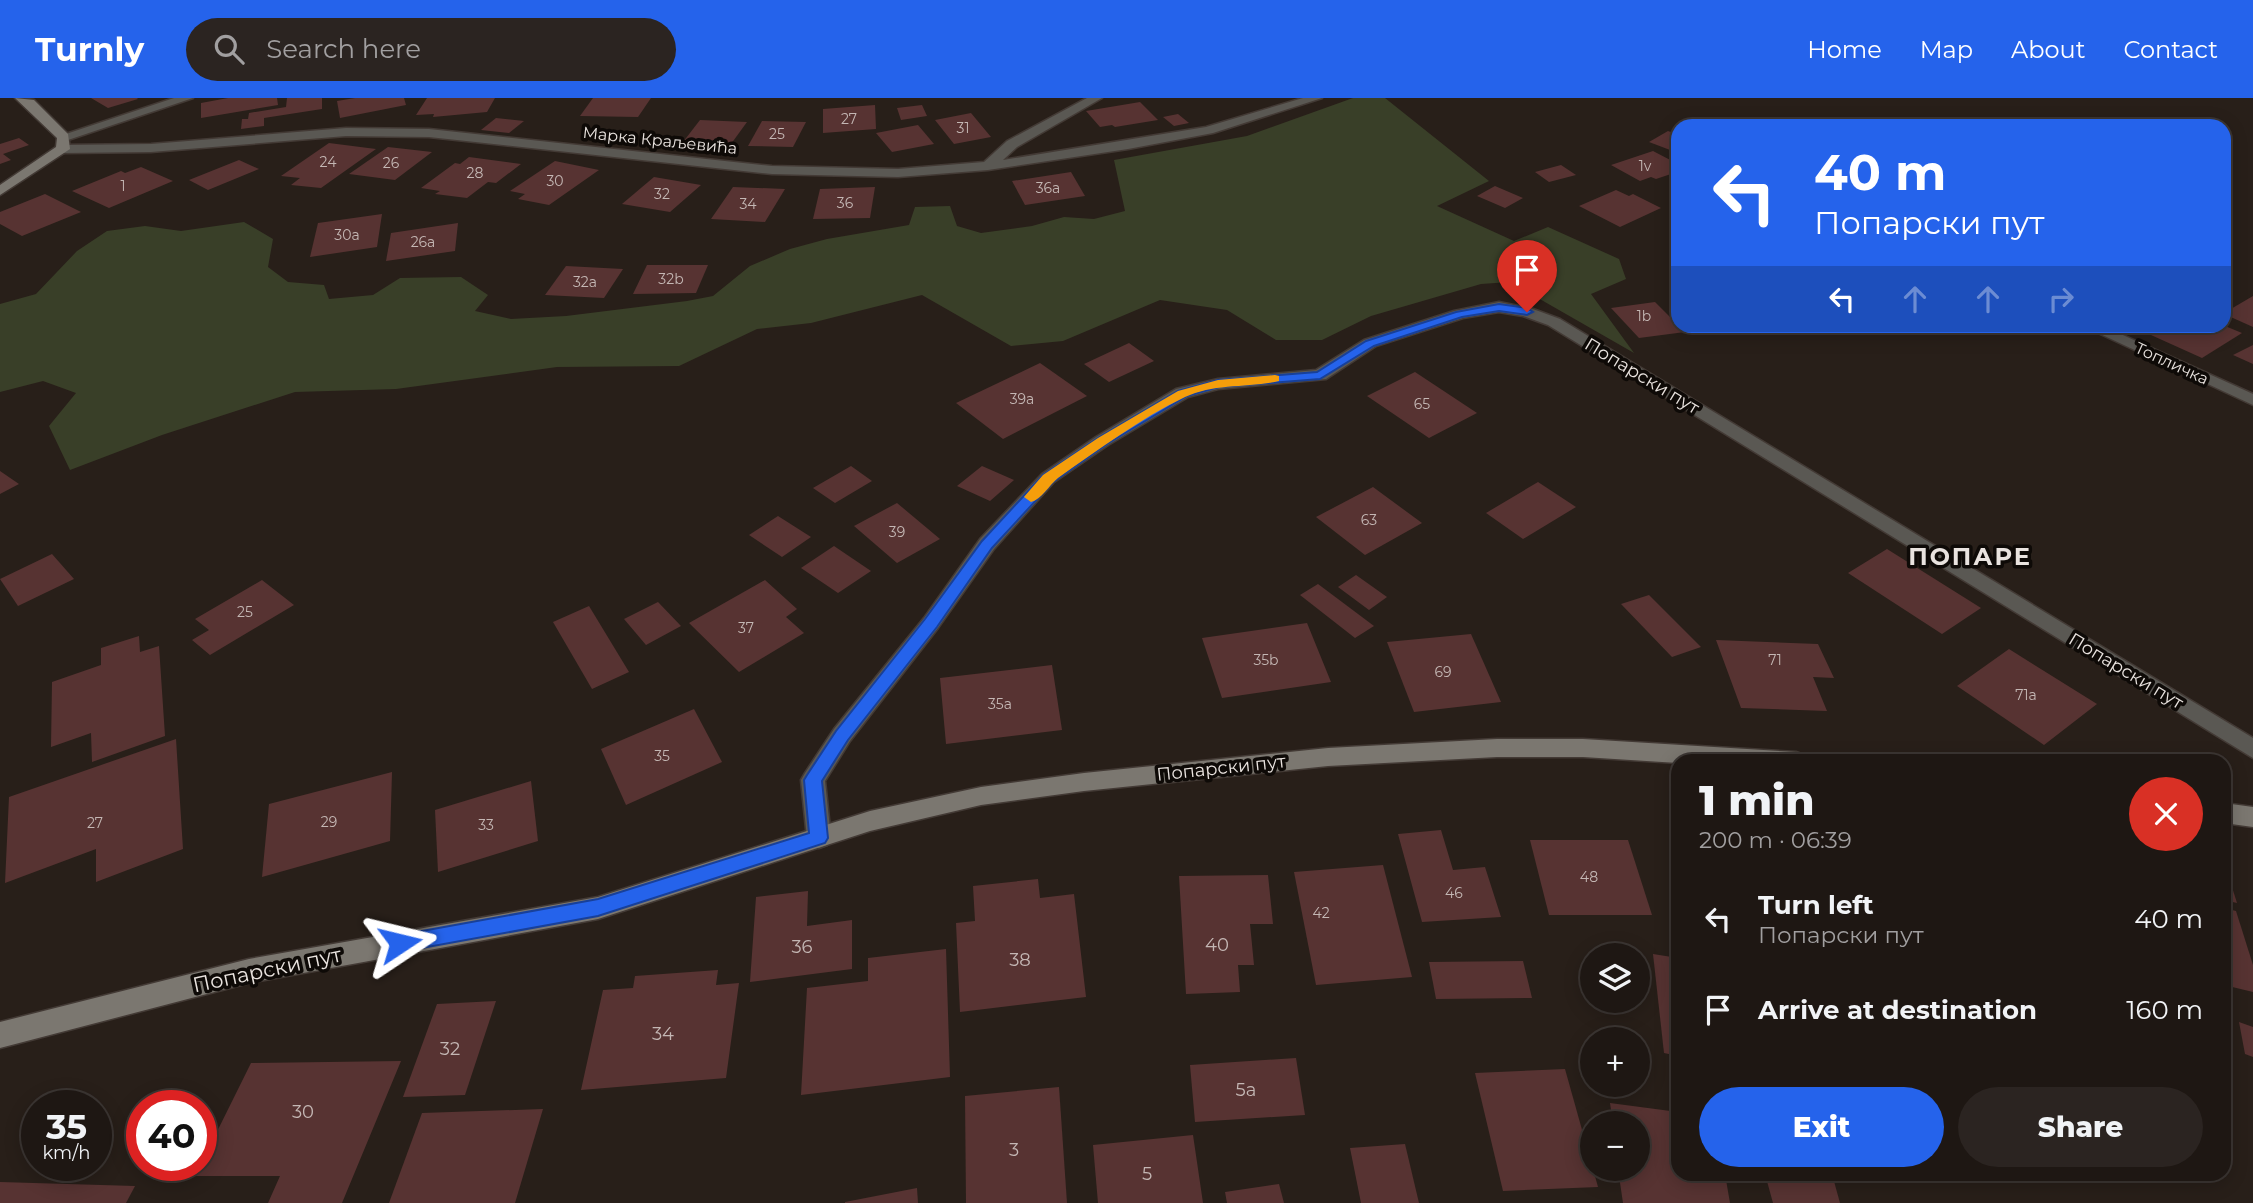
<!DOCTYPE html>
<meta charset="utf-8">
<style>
:root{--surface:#1e1713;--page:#2b2421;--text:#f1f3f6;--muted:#a19fa0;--line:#3c3633;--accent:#2563eb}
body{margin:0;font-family:Montserrat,sans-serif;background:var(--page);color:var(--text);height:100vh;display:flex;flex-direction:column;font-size:26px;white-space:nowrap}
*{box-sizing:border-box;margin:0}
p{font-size:23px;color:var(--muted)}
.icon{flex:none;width:38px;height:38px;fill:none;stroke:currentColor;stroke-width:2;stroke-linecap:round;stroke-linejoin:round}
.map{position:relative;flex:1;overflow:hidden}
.side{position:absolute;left:1671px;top:656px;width:560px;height:427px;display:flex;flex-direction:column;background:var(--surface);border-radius:21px;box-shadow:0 4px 18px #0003,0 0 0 2px var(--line)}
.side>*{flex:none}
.hud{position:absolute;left:1671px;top:21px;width:560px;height:214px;border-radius:21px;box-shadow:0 4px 18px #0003,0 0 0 2px var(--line);background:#2563eb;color:#fff;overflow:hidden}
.fabs{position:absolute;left:1580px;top:845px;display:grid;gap:14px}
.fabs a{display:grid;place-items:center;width:70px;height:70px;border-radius:50%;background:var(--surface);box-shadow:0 4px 18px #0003,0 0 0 2px var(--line);font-size:35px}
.speed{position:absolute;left:21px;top:992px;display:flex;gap:14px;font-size:35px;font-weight:700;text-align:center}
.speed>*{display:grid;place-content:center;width:91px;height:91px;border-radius:50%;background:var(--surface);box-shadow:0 4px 18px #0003,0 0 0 2px var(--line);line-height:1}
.speed small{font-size:18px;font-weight:400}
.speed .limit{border:10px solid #d22;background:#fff;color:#111}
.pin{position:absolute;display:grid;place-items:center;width:60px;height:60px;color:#fff;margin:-72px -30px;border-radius:50% 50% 50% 0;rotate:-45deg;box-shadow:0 0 7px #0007}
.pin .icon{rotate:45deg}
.me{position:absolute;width:77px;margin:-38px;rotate:80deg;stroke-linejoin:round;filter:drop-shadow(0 0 5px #0008)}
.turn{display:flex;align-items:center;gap:24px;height:147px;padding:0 28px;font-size:32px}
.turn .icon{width:91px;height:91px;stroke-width:2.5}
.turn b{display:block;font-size:49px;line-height:60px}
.lanes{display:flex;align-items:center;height:66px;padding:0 28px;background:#0003;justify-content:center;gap:35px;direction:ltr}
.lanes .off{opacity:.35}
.round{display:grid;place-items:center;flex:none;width:74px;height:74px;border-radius:37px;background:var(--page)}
.overview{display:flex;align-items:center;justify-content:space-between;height:119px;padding:0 28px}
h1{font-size:42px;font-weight:800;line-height:52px}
.cta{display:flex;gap:14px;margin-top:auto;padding:14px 28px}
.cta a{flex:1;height:80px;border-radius:42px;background:var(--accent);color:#fff;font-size:28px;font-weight:800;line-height:80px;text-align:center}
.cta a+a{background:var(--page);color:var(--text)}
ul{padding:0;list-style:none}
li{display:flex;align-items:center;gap:21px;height:91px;padding:0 28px}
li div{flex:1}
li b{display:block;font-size:26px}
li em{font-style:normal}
header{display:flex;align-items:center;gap:42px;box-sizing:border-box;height:98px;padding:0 35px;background:var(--accent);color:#fff}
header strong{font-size:33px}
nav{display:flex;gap:38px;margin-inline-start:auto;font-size:24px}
.search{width:490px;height:63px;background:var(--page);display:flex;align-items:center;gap:18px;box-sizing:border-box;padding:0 24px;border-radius:38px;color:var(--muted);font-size:26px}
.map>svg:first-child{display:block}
.green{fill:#393f28}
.building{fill:#573332}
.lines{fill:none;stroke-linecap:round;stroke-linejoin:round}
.street-casing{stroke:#433a35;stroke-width:3}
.secondary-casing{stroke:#433a35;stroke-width:3}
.street{fill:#5a5853;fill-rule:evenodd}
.secondary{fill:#7b7770;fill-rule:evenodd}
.route{fill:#2563eb;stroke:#184099;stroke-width:2}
.slow{fill:#f59e0b}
.labels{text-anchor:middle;stroke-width:7;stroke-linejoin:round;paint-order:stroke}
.number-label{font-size:14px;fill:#c4b7b4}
.far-street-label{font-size:16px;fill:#e9e3df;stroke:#0e0a07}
.street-label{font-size:18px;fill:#e9e3df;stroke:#0e0a07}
.near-number-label{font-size:18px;fill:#c4b7b4}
.near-street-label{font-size:21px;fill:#e9e3df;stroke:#0e0a07}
.district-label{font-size:24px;font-weight:bold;letter-spacing:2px;fill:#e9e3df;stroke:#0e0a07}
</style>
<header>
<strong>Turnly</strong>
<div class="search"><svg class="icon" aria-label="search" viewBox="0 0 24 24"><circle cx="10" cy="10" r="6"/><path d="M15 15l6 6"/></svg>Search here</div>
<nav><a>Home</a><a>Map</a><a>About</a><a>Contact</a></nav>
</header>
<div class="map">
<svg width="2253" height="1105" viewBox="0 0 2253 1105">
<rect width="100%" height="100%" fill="#281f19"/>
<polygon class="green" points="1353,0 1385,0 1489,83 1437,108 1514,143 1548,129 1619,161 1626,181 1591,196 1634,255 1510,184 1481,186 1371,218 1322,242 1276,242 1227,212 1160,202 1063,243 1011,248 922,197 811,225 757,231 679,268 557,269 396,291 295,294 162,337 70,372 49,328 76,295 43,283 0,294 0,206 36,196 77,153 107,133 145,128 181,133 244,124 273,141 268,169 288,184 324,187 329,201 373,197 400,180 461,179 488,197 475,213 511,221 566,218 687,203 713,198 750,168 790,151 827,141 909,127 915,109 950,108 957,128 981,135 1032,128 1064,119 1094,121 1125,113 1114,62 1247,38"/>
<g class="building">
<polygon points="91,0 137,0 138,1 108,10"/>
<polygon points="228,0 277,0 278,7 201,20 201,5"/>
<polygon points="287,0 322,0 322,11 264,20 264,28 241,31 242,21 248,21 249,15 286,9"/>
<polygon points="355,0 404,0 406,7 340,20 337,3"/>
<polygon points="427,0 495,0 487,14 433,19 434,16 416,17"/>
<polygon points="593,0 651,0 638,19 580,18"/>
<polygon points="1140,4 1158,22 1115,29 1112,27 1100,29 1086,13"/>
<polygon points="875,7 876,31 823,35 823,11"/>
<polygon points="922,7 927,18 901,22 897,10"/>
<polygon points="971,15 991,39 954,46 935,22"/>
<polygon points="1178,16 1189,25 1174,28 1163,19"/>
<polygon points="496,20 524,23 509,35 481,32"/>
<polygon points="700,22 747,24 731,46 683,44"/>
<polygon points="762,23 806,24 793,49 748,48"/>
<polygon points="918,27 934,46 892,54 876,35"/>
<polygon points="1668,33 1678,37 1678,55 1649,44"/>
<polygon points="19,40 29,47 3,56 11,62 0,66 0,46"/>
<polygon points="329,45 376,51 321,90 291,87 300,80 281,78"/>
<polygon points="388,49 432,54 395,82 349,76"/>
<polygon points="1653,53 1678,66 1678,69 1671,71 1677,74 1656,81 1651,79 1640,83 1611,67"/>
<polygon points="469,59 521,66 496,85 488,84 467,100 435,96 440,93 421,90 455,65 460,66"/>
<polygon points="239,62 259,71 208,92 189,82"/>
<polygon points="555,63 599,72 549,107 518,101 525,96 510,93"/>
<polygon points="1561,67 1576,77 1549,84 1535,74"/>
<polygon points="141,69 173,83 109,110 72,93 121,73 125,75"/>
<polygon points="1071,74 1085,98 1025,107 1012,83"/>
<polygon points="654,79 701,87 670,114 622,106"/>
<polygon points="1495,88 1523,100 1505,110 1477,98"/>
<polygon points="733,89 785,91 765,124 711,121"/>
<polygon points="875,89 870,120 813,121 820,91"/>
<polygon points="1616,92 1629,98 1633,96 1661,110 1620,129 1579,108"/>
<polygon points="45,96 81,114 22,138 0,126 0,114"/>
<polygon points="382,116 377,149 310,159 318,125"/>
<polygon points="458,125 455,153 386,163 391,135"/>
<polygon points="647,167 708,167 696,195 633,196"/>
<polygon points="566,168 623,171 604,200 545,197"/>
<polygon points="2253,198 2253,229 2224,216 2224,215"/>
<polygon points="1655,204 1685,234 1639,240 1611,210"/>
<polygon points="2131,228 2225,228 2242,235 2202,260"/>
<polygon points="1129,245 1154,263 1109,284 1084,266"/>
<polygon points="2253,247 2253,266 2233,257"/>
<polygon points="1040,265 1087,298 1003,341 956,305"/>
<polygon points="1415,274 1477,315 1429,340 1367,298"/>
<polygon points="851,368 872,383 835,405 813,390"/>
<polygon points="982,368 1014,382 990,403 957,388"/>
<polygon points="0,373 19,386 0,396"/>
<polygon points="1538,384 1576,409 1523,441 1486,415"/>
<polygon points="1373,389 1422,425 1365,457 1316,419"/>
<polygon points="897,405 940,441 897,465 854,428"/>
<polygon points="778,418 811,439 782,459 749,437"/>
<polygon points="834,448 871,473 838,495 801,470"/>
<polygon points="1887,451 1981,510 1942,536 1848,475"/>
<polygon points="52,456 74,481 18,508 0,481"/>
<polygon points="1356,477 1387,499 1369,512 1338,489"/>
<polygon points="262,482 294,507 210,557 192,542 209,532 195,521"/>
<polygon points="765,482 797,511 786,519 804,535 739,574 689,525"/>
<polygon points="1318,486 1374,528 1355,540 1300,497"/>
<polygon points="1649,497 1701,549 1672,559 1621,506"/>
<polygon points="658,504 681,528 646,547 624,521"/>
<polygon points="589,508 629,574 592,591 553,524"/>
<polygon points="1307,525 1331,584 1222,600 1202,540"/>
<polygon points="1471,536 1501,604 1414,614 1387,544"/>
<polygon points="139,538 140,554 159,548 165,638 92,664 91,635 51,649 52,584 101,567 101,550"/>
<polygon points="1716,542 1818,546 1834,580 1813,579 1827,613 1741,610"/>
<polygon points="2009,551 2097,606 2044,647 1957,588"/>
<polygon points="1052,567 1062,632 946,646 940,580"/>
<polygon points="694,611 722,664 626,707 601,651"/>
<polygon points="176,641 183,751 96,784 96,751 5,785 9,699"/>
<polygon points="392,674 390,743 262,779 269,706"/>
<polygon points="531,683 538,743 438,774 435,712"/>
<polygon points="1441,732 1453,772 1485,769 1501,819 1422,824 1398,736"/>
<polygon points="1530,742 1628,742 1652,817 1549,817"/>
<polygon points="1383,767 1412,879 1316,887 1294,774"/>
<polygon points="2225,767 2237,805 2224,802"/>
<polygon points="1268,777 1273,826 1250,826 1254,867 1238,867 1240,894 1186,896 1179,778"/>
<polygon points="1038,781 1040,800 1074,796 1086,899 960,914 956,825 975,823 973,788"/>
<polygon points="808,793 807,828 852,822 852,871 750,884 756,799"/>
<polygon points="2224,810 2236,813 2253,867 2253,894 2224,887"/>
<polygon points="946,851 950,979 801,997 807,890 868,883 868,860"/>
<polygon points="1653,856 1678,860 1678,958 1664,955"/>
<polygon points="1523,863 1532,900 1436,901 1429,864"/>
<polygon points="718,872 716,887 739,885 726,980 581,992 603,892 633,890 635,878"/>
<polygon points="496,903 465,997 403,999 437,906"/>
<polygon points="2239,924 2253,929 2253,959 2245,956"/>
<polygon points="1296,960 1305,1017 1195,1024 1190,967"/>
<polygon points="401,963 342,1105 268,1105 280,1078 195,1078 251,965"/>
<polygon points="1565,971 1598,1089 1503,1093 1475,975"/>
<polygon points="1059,989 1067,1105 966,1105 965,998"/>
<polygon points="1610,1005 1678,1014 1678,1076 1725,1076 1730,1105 1623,1105 1618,1071 1638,1071 1638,1026 1613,1026"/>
<polygon points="543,1011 515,1105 389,1105 422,1015"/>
<polygon points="1193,1037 1203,1105 1098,1105 1093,1047"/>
<polygon points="1405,1046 1419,1105 1361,1105 1350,1050"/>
<polygon points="1765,1076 1832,1076 1840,1105 1773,1105"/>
<polygon points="0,1084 135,1088 126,1105 0,1105"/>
<polygon points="1279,1086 1284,1105 1227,1105 1225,1094"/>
<polygon points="917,1090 918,1105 845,1105 845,1104"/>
</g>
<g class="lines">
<defs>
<g id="street">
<polygon points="174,0 193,0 68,42 63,43 57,39"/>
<polygon points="1087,0 1102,0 1017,49 1003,62 1206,29 1303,0 1322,0 1213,35 1128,51 988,72 898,79 772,76 429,39 346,38 151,54 63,55 56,51 63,47 151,46 346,30 429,31 772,68 898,71 984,64 1007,43"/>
<polygon points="1499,204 1533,211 1560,221 2253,640 2253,660 1548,227 1523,218 1499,214 1463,220 1376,248 1326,281 1218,291 1188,299 1108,347 1054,384 994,451 938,530 850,643 825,683 831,740 827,747 819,750 811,747 807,740 801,682 805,675 834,631 924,520 980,441 1042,376 1096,339 1176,291 1218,281 1316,272 1364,242 1454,213"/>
<polygon points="2083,228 2103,228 2253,296 2253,307"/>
</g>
<g id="secondary">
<polygon points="15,0 34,2 68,36 70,51 0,97 0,87 56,49 57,40"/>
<polygon points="1497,641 1583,641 1796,654 1804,657 1807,663 1678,665 1583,659 1497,659 1328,668 1084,693 981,707 870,733 598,821 249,885 0,950 0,924 249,861 598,799 870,713 981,689 1084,675 1328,650"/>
<polygon points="2224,705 2253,709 2253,729 2224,725"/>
</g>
</defs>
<use href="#street" class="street-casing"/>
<use href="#secondary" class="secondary-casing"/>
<use href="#street" class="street"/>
<use href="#secondary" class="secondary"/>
</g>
<polygon class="route" points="1499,206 1527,210 1533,214 1527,217 1499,213 1462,219 1374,248 1320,281 1219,289 1187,298 1107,346 1053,384 992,450 937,529 848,642 822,683 828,740 825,745 598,818 400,854 393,851 391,845 393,839 400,837 598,801 809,735 804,682 807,677 836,633 925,521 982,443 1043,377 1098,340 1178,293 1218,282 1317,274 1366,243 1456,214"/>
<path class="slow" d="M 1275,277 L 1279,278 L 1279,283 C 1248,290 1214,285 1185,299 C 1140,321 1099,351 1058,380 C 1049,387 1042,401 1031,404 L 1024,399 L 1043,377 L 1098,340 L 1178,293 L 1218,282 Z"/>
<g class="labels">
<g class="number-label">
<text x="849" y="26">27</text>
<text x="963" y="35">31</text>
<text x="777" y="41">25</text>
<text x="328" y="69">24</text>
<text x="391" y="70">26</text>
<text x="1645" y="73">1v</text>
<text x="475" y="80">28</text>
<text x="555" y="88">30</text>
<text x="123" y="93">1</text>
<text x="1048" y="95">36a</text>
<text x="662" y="101">32</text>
<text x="845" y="110">36</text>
<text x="748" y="111">34</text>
<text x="347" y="142">30a</text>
<text x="423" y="149">26a</text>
<text x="671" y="186">32b</text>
<text x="585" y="189">32a</text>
<text x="1644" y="223">1b</text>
<text x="1022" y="306">39a</text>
<text x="1422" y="311">65</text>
<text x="1369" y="427">63</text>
<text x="897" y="439">39</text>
<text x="245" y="519">25</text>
<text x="746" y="535">37</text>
<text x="1266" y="567">35b</text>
<text x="1775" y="567">71</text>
<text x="1443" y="579">69</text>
<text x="2026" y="602">71a</text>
<text x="1000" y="611">35a</text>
<text x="662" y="663">35</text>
<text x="329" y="729">29</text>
<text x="95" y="730">27</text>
<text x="486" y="732">33</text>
<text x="1589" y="784">48</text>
<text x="1454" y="800">46</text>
<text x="1321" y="820">42</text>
</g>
<g class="far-street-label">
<text transform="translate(660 42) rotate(6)" y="6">Марка Краљевића</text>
<text transform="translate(2172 265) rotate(25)" y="6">Топличка</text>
</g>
<g class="street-label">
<text transform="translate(1642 278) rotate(31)" y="6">Попарски пут</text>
<text transform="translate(2126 573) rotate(31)" y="6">Попарски пут</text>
<text transform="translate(1221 670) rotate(-6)" y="6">Попарски пут</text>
</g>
<g class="near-number-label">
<text x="1217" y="853">40</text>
<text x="802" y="855">36</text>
<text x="1020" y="868">38</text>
<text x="663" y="942">34</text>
<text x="450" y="957">32</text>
<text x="1246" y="998">5a</text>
<text x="303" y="1020">30</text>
<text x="1014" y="1058">3</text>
<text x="1147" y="1082">5</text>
</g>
<g class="near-street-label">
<text transform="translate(267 872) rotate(-12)" y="7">Попарски пут</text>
</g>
<g class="district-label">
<text x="1970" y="467">ПОПАРЕ</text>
</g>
</g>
</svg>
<div class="fabs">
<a><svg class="icon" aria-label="layers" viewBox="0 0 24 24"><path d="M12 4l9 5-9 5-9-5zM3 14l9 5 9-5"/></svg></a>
<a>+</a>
<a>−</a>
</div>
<div class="speed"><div>35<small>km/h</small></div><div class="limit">40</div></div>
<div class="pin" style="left:1527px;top:214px;background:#d93025"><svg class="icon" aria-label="arrive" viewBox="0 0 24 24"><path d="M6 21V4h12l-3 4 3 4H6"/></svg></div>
<svg class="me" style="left:400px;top:845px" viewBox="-20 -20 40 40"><path d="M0-17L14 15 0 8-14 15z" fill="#2563eb" stroke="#fff" stroke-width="4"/></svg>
<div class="hud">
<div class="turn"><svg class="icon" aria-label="left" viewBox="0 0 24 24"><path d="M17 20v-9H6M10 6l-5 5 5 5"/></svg><div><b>40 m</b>Попарски пут</div></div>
<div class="lanes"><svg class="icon" aria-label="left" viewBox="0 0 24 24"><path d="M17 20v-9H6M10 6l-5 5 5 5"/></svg><svg class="icon off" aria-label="ahead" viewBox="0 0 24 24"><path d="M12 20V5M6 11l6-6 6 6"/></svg><svg class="icon off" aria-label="ahead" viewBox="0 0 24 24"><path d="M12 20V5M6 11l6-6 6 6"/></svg><svg class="icon off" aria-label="right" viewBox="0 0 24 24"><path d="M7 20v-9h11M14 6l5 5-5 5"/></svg></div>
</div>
<section class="side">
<div class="overview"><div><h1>1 min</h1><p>200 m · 06:39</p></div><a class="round" style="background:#d93025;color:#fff"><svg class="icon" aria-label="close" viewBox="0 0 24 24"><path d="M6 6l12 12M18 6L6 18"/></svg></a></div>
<ul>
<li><svg class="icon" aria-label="left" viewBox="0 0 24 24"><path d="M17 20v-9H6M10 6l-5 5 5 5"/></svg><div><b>Turn left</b><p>Попарски пут</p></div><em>40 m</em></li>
<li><svg class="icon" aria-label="arrive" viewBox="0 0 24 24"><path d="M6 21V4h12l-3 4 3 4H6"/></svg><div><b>Arrive at destination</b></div><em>160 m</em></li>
</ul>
<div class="cta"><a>Exit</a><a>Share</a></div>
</section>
</div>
